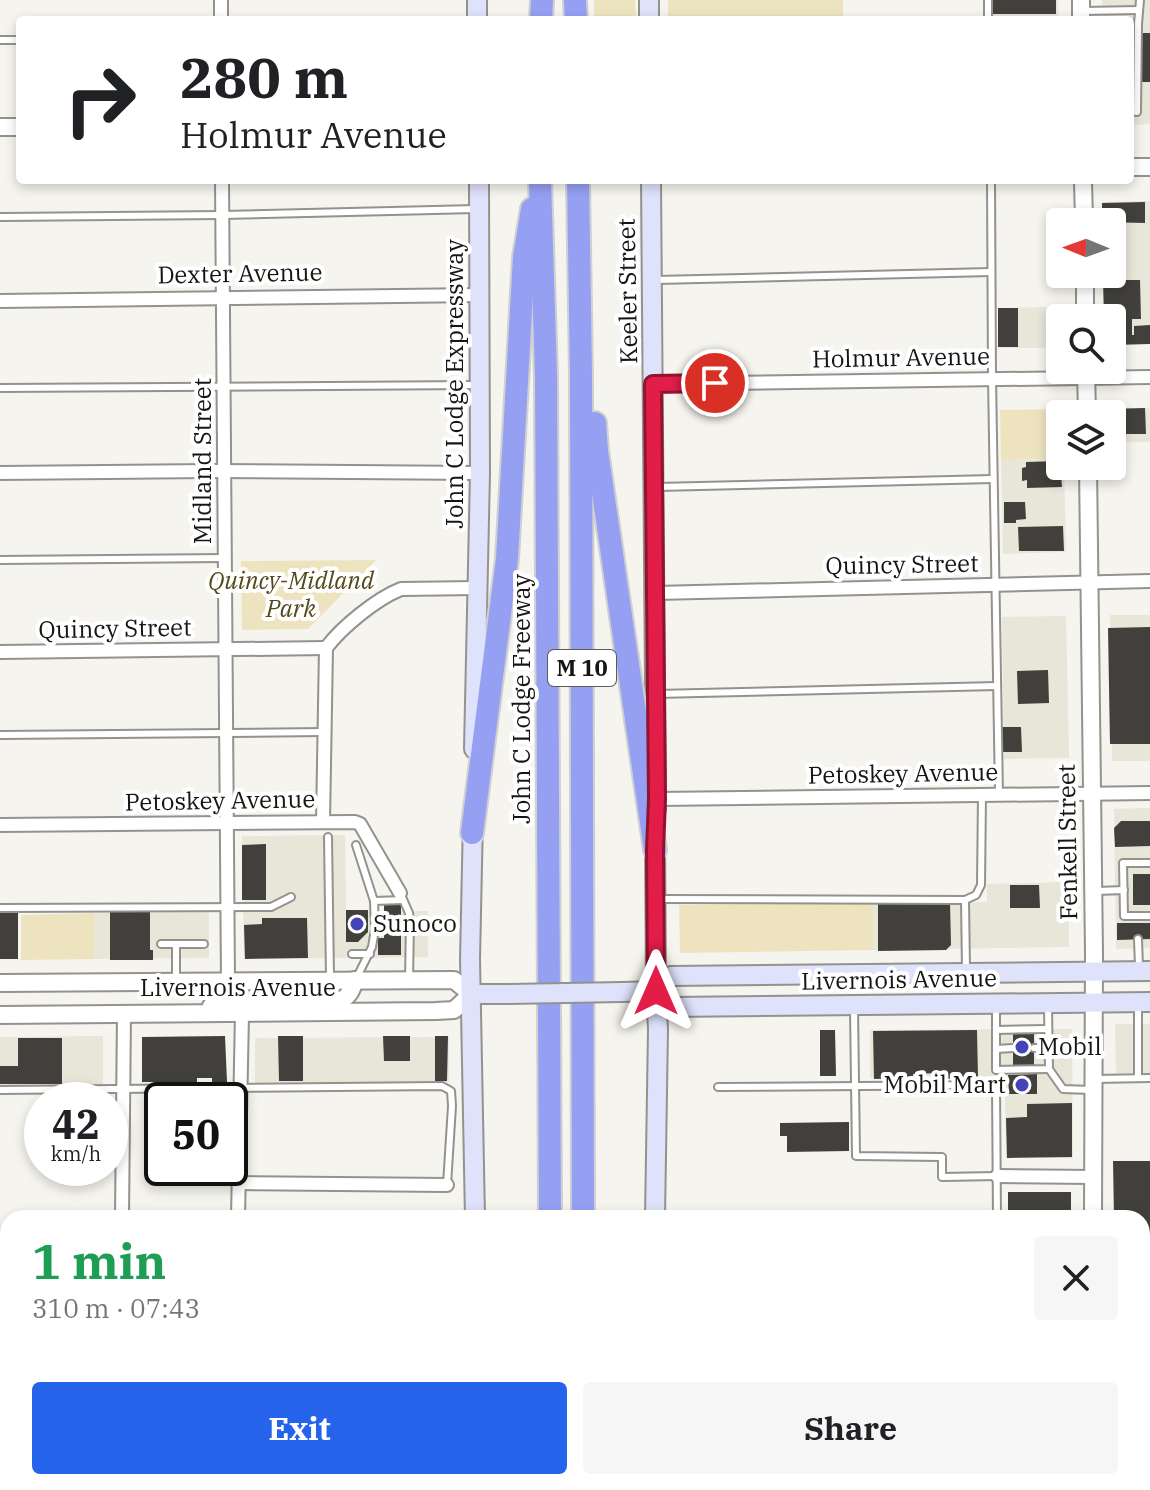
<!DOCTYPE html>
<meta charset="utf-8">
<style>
:root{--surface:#fff;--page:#f6f6f6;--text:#202124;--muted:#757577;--accent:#2563eb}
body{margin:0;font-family:"IBM Plex Serif",serif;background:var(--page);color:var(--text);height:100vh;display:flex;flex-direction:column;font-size:30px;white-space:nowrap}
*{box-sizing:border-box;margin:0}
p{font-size:26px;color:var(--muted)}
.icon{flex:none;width:44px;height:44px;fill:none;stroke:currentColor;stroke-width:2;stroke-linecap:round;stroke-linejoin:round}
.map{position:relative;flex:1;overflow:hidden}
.side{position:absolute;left:0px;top:1210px;width:1150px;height:280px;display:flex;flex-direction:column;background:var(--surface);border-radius:24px 24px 0 0;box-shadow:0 4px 12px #0003}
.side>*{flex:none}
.guide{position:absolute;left:16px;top:16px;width:1118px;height:168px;border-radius:8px;box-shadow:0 4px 12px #0003;background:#fff;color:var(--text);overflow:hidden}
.needle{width:52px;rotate:271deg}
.fabs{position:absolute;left:1046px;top:208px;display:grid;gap:16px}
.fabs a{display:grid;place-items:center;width:80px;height:80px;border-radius:8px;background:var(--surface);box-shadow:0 4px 12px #0003;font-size:40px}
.speed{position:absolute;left:24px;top:1082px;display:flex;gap:16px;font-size:40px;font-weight:700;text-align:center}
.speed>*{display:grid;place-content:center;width:104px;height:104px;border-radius:50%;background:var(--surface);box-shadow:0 4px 12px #0003;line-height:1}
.speed small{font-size:20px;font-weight:400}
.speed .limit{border:4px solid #111;border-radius:12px;background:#fff;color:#111}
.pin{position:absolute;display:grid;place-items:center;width:68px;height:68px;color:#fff;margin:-34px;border:4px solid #fff;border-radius:50%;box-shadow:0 2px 8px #0007}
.me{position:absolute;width:88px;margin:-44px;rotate:0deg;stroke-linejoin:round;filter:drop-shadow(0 0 6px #0008)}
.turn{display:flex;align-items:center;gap:28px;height:168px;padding:0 32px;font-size:36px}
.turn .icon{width:104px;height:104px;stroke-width:2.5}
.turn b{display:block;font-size:56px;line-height:68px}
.round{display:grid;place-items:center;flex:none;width:84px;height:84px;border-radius:8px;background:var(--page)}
.head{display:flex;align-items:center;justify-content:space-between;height:136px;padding:0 32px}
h1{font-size:48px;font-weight:700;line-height:60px;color:#1e9e55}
.button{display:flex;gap:16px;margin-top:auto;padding:16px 32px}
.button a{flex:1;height:92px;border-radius:8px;background:var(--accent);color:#fff;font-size:32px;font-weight:700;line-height:92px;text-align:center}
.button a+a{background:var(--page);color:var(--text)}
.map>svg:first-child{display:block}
.built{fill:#e8e5d9}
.green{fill:#ede4bf}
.building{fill:#41403c}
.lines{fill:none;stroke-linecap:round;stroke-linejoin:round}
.service-casing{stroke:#93928d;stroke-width:10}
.minor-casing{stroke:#93928d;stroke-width:16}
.tertiary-casing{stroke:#93928d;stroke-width:20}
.secondary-casing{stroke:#93928d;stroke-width:22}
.motorway-casing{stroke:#d0d0d0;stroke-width:26}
.service{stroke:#fff;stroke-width:6}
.minor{stroke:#fff;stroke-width:12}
.tertiary{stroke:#fff;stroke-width:16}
.secondary{stroke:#dfe2fb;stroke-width:18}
.motorway{stroke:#95a0f3;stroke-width:22}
.secondary-bridge-casing{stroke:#93928d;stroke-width:22;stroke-linecap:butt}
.secondary-bridge{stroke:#dfe2fb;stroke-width:18}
.route-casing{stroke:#92132f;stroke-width:20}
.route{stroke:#e11d48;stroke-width:14}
.poi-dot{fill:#4543b9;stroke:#fff;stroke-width:3}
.labels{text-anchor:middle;stroke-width:8;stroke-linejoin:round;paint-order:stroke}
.shield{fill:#fff;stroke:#5b5b5a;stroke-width:2}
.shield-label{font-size:22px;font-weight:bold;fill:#151513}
.street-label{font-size:24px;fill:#151513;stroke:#fff}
.park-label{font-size:24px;font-style:italic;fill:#54491c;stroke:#fff}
.poi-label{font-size:24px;fill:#151513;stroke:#fff;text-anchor:start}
</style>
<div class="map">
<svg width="1150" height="1490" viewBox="0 0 1150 1490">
<rect width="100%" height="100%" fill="#f5f4ee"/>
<g class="built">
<polygon points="993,0 1058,0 1059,20 993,20"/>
<polygon points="1102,0 1150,0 1150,124 1130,125 1130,20 1102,20"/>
<polygon points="1150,201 1150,343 1112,343 1112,318 1105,318 1104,274 1112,274 1112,222 1103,222 1103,202"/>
<polygon points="1064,307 1064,318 1060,318 1060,348 999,348 998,308"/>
<polygon points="1106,408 1150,408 1150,442 1112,442 1112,414 1106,414"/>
<polygon points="1060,459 1060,466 1064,466 1066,552 1003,554 1001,460"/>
<polygon points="1110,615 1150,615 1150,761 1112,761"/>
<polygon points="1066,616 1069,758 1004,759 1002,617"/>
<polygon points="1150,808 1150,948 1116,949 1114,809"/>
<polygon points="345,835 346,911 428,911 428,957 244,959 242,836"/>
<polygon points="1069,882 1069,947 873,950 873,903 987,902 987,884"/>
<polygon points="209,912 209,958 94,959 94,913"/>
<polygon points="1115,1024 1150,1024 1150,1073 1116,1073"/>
<polygon points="1072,1029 1073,1158 1006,1158 1005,1076 870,1078 870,1030"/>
<polygon points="103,1036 103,1085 0,1086 0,1037"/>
<polygon points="449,1037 449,1082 255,1083 255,1038"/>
<rect x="701" y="1482" width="191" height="8"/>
</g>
<g class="green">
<polygon points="594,0 635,0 636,20 594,20"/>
<rect x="668" y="0" width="175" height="20"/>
<polygon points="1063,409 1063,414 1060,414 1060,459 1001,460 1000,410"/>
<polygon points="376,560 308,629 242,630 241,561"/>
<polygon points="873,902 873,950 680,953 679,905"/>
<polygon points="94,913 94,959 21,960 21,915"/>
</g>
<g class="building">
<rect x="991" y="0" width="65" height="14"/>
<polygon points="1140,33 1150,33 1150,82 1141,82"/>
<polygon points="1145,202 1145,223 1102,222 1102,203"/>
<polygon points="1103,280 1140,280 1141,319 1132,319 1132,335 1134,335 1134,326 1150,325 1150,344 1112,345 1112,318 1104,318"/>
<rect x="998" y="308" width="20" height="39"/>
<polygon points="1145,408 1146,434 1112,434 1112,414 1106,414 1107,409"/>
<polygon points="1060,461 1062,487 1027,488 1027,480 1022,481 1022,468 1026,467 1026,462"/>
<polygon points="1004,502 1025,502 1026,519 1016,520 1016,523 1004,523"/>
<polygon points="1063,526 1064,551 1019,551 1018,527"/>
<polygon points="1150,627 1150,744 1110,744 1108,628"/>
<polygon points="1048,670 1049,703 1018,704 1017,671"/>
<polygon points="1001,727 1021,727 1022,752 1001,752"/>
<polygon points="1121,821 1150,821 1150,846 1115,847 1114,828"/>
<polygon points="266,844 266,900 242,900 242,845"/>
<rect x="1133" y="874" width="17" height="31"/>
<polygon points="1010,885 1039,885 1040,908 1010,908"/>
<polygon points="950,903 951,945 946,950 878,951 878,904"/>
<polygon points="384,904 401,904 401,955 378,955 378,938 384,938"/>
<polygon points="346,910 368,910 368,932 358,942 346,942"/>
<polygon points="110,911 150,911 150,950 153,950 153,960 110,960"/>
<rect x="0" y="913" width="18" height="46"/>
<polygon points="262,918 307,918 308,958 245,959 244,925 262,924"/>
<polygon points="1117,923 1150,923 1150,939 1117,940"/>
<polygon points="820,1030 835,1030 836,1076 820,1076"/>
<polygon points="977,1030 978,1078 940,1079 940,1073 913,1074 913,1078 874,1079 873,1031"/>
<rect x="1013" y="1031" width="21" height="34"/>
<polygon points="225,1036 227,1082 212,1082 212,1078 197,1078 197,1082 142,1082 142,1037"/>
<polygon points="278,1036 303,1036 303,1081 279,1081"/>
<polygon points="383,1036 410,1036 410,1061 384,1061"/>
<polygon points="435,1036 448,1036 447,1081 435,1081"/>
<polygon points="18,1038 62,1038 62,1084 0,1084 0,1066 18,1066"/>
<polygon points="1037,1074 1037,1094 1009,1094 1008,1075"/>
<polygon points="145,1097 162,1097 162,1130 144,1130"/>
<polygon points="1072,1103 1072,1157 1007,1158 1006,1118 1027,1117 1027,1104"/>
<polygon points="849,1122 849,1151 787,1152 787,1136 780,1136 780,1123"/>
<polygon points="1113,1161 1150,1161 1150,1267 1142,1267 1142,1218 1114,1218"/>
<rect x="1008" y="1192" width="63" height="26"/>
<rect x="1142" y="1279" width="8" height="59"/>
<rect x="1142" y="1358" width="8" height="19"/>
<rect x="1142" y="1391" width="8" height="83"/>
<polygon points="1142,1477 1150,1477 1150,1490 1112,1490 1112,1482 1142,1482"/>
<rect x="1029" y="1486" width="39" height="4"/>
</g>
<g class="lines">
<defs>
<g id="service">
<polyline points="988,0 988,20"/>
<polyline points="1083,11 1139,10"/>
<polyline points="0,40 20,40"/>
<polyline points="1130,111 1137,112 1138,24 1140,0"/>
<polyline points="991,180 992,378 999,795"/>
<polyline points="0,217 223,215 476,209"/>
<polyline points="656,280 991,272"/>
<polyline points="0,388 476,385"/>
<polyline points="657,487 993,479"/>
<polyline points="0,560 224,558"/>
<polyline points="656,694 997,686"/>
<polyline points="0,735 324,732"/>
<polyline points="328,837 330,978"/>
<polyline points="356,845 374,901"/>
<polyline points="1150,863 1123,863 1124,916 1150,916"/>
<polyline points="1097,891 1124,890"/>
<polyline points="402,897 409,913 410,920 409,980"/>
<polyline points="657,899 965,900 976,895 981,885 982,795"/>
<polyline points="965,900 966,969"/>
<polyline points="0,908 271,907 291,897"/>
<polyline points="1138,939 1139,967"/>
<polyline points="161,944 204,944"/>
<polyline points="352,954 370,954"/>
<polyline points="357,977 372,947 375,929 374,901 403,900"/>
<polyline points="176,979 176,944"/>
<polyline points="996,1005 996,1070 1049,1069 1048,1006"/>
<polyline points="1138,1006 1138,1078"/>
<polyline points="854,1008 856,1156 942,1157 942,1177 997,1176"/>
<polyline points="996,1030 1048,1029"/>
<polyline points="1034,1048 1090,1048"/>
<polyline points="996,1049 1013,1048"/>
<polyline points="1049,1069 1063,1089 1091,1090"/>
<polyline points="1094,1079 1150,1078"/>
<polyline points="718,1087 996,1085 997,1218"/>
<polyline points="0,1090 442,1086 451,1091 452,1106 447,1185"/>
<polyline points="1142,1384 1150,1384"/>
<polyline points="997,1482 997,1490"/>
</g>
<g id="minor">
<polyline points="221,0 221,20"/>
<polyline points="222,180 228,982"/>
<polyline points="0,301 480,295"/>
<polyline points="653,384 1150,377"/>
<polyline points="0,473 210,471 480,473"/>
<polyline points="656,593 1150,581"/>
<path d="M 326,648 C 342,627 376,599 401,589 L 477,588"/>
<polyline points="0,652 326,648"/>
<polyline points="657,799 1150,793"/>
<polyline points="323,822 326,648"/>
<polyline points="0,825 355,822 360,824 400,893"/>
<polyline points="997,1176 1093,1177"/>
<polyline points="238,1183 447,1185"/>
<polyline points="122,1218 124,1013"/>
<polyline points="238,1218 242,1013"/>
<polyline points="120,1490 120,1482"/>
<polyline points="237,1490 237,1482"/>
</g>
<g id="tertiary">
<polyline points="1081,0 1081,20"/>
<polyline points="0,127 20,127"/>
<polyline points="1130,167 1150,167"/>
<polyline points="1083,180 1084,222"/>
<polyline points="1085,274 1085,318"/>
<polyline points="1086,370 1087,414"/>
<polyline points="1088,466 1094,952 1093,1218"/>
<polyline points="0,983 454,980 471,994 454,1010 436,1011 0,1015"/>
<path d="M 211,1006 L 234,1002 L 341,1000 C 350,996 352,989 355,980"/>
<polyline points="1091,1490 1091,1482"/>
</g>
<g id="secondary">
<polyline points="477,0 477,20"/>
<polyline points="649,0 649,20"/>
<polyline points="651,180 656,809"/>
<polyline points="474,749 480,473 479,180"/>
<polyline points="473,819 470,959 475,1218"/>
<polyline points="655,839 656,991 658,1029 655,1218"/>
<polyline points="656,991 670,1007 1150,1002"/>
<polyline points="622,992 656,991 671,976 1150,971"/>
<polyline points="471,994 509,994"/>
<polyline points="478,1482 478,1490"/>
<polyline points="656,1482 656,1490"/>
</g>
<g id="motorway">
<polyline points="575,0 576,20"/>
<polyline points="541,20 542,0"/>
<polyline points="540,180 546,376 550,1218"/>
<polyline points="578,180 581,375 583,1218"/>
<polyline points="595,423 597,451 655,850"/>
<polyline points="472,833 507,559 524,257 532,209"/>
<polyline points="501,1482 502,1490"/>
<polyline points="553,1482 553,1490"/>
<polyline points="583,1490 583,1482"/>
<polyline points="642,1490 643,1482"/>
</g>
</defs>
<use href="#service" class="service-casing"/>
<use href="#minor" class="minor-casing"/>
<use href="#tertiary" class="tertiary-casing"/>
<use href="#secondary" class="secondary-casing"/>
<use href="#motorway" class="motorway-casing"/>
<use href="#service" class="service"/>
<use href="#minor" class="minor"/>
<use href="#tertiary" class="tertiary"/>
<use href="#secondary" class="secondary"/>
<use href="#motorway" class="motorway"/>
<defs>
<polyline id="secondary-bridge" points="509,994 622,992"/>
</defs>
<use href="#secondary-bridge" class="secondary-bridge-casing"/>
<use href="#secondary-bridge" class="secondary-bridge"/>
</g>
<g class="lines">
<defs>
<polyline id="route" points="656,991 655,850 657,799 653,384 715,383"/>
</defs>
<use href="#route" class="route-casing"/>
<use href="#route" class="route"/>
</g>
<g class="poi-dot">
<circle cx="357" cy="924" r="8"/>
<circle cx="1022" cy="1047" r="8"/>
<circle cx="1022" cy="1085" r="8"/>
</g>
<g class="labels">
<rect class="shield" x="548" y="650" width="68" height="36" rx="6"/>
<g class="shield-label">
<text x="582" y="676">M 10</text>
</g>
<g class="street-label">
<text transform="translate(240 274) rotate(-1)" y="8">Dexter Avenue</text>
<text transform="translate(628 291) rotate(-91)" y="8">Keeler Street</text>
<text transform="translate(901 358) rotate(-1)" y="8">Holmur Avenue</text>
<text transform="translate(455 384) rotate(-90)" y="8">John C Lodge Expressway</text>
<text transform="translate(203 461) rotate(-90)" y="8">Midland Street</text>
<text transform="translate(902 565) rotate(-1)" y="8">Quincy Street</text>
<text transform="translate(115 629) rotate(-1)" y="8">Quincy Street</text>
<text transform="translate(522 699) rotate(-90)" y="8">John C Lodge Freeway</text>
<text transform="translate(903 774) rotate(-1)" y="8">Petoskey Avenue</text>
<text transform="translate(220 801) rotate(-1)" y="8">Petoskey Avenue</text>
<text transform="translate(1068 842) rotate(-91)" y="8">Fenkell Street</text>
<text transform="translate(899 980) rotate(-1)" y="8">Livernois Avenue</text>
<text x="238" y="996">Livernois Avenue</text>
</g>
<g class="park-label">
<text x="291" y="589">Quincy-Midland<tspan x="291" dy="28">Park</tspan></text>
</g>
<g class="poi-label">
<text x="373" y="932">Sunoco</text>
<text x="1038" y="1055">Mobil</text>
<text x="1006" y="1093" text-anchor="end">Mobil Mart</text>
</g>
</g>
</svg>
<div class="fabs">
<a><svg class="needle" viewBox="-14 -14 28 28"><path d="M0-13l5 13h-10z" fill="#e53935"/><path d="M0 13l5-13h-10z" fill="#757577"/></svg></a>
<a><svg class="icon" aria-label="search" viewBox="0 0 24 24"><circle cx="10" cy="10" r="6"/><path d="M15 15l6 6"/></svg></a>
<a><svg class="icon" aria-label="layers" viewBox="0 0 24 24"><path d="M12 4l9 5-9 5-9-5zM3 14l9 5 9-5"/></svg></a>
</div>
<div class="speed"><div>42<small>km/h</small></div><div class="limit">50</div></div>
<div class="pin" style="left:715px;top:383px;background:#d93025"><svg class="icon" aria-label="arrive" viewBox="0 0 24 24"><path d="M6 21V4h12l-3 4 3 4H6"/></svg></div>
<svg class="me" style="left:656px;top:991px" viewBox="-20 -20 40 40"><path d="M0-17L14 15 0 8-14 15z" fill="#e11d48" stroke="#fff" stroke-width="4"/></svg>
<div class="guide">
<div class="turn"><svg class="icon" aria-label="right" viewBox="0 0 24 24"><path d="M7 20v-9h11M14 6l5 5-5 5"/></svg><div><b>280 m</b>Holmur Avenue</div></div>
</div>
<section class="side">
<div class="head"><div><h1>1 min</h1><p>310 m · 07:43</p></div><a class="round"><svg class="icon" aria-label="close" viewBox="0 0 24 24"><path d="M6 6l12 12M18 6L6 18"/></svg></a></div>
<div class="button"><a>Exit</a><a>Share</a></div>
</section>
</div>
